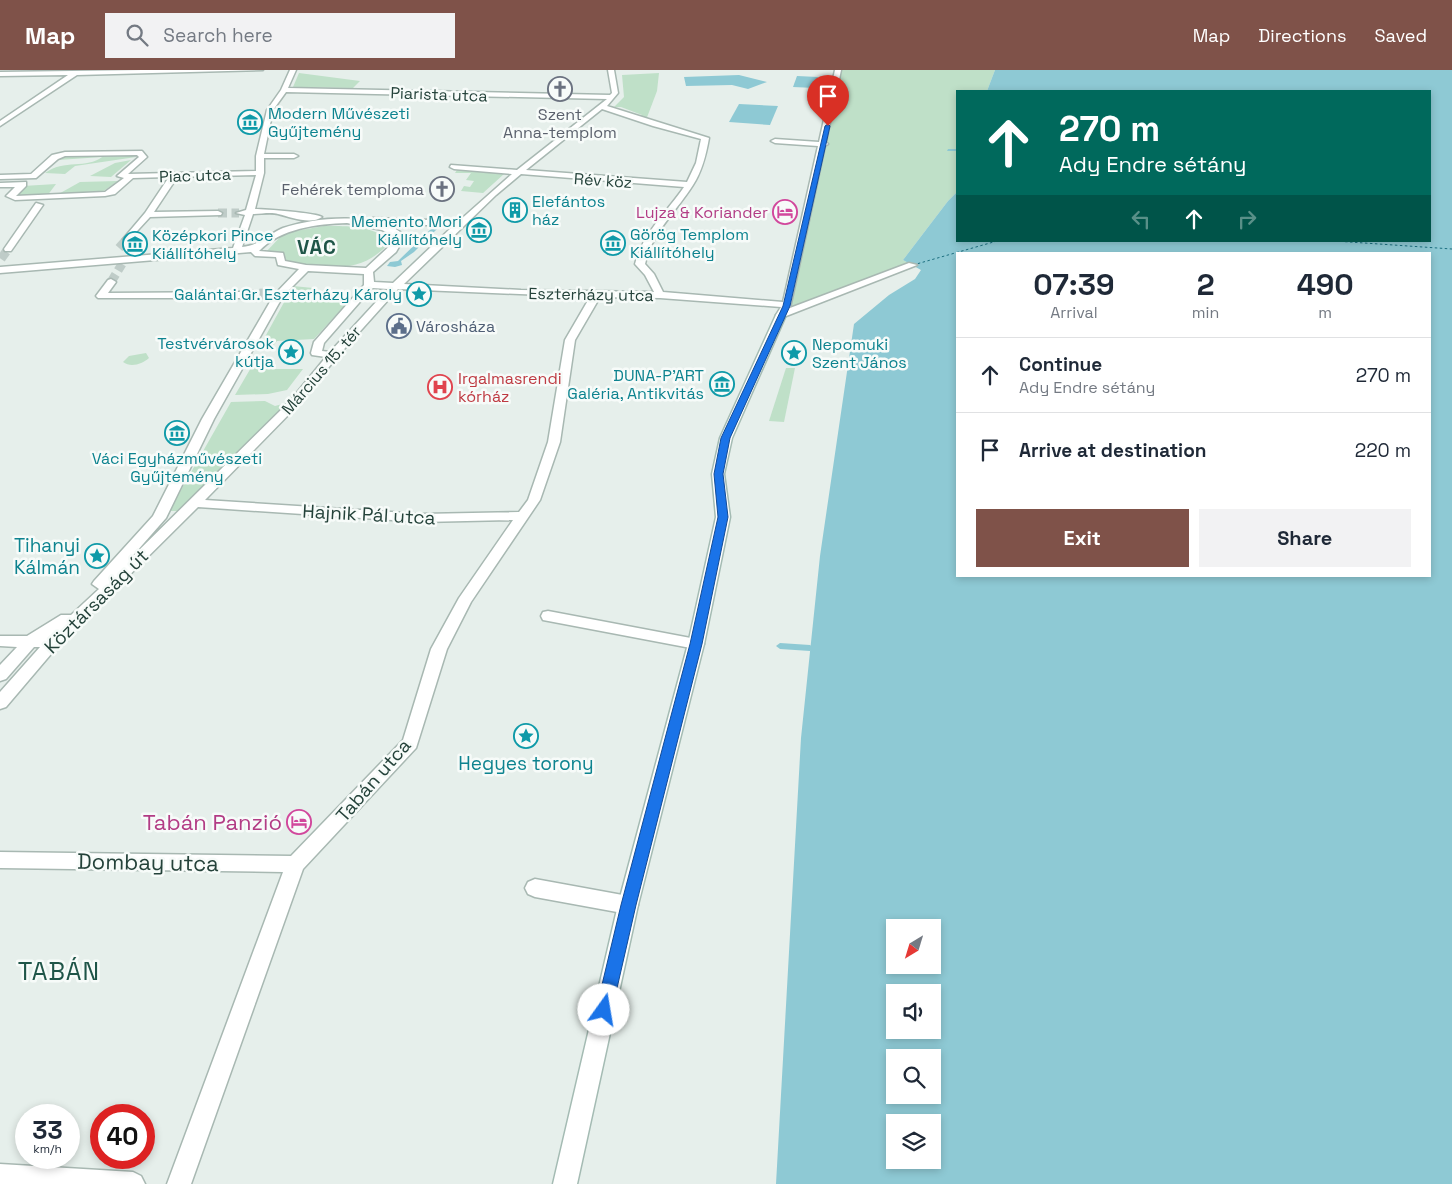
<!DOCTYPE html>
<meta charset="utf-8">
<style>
:root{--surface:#fff;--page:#f2f2f3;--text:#1f2937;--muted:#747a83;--line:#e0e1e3;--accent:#7f5249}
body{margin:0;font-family:"Space Grotesk",sans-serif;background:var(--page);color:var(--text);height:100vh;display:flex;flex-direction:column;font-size:19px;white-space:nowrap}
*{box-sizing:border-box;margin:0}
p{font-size:16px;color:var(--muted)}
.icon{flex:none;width:28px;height:28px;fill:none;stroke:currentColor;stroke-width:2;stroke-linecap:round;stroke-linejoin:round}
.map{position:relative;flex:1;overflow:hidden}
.side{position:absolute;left:956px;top:182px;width:475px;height:325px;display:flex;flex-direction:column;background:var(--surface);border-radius:0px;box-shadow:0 2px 8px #0003}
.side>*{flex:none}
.top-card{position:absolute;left:956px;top:20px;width:475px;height:152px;border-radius:0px;box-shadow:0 2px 8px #0003;background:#00695c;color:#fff;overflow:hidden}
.needle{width:32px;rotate:218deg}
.controls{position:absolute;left:886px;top:849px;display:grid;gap:10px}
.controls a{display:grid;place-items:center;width:55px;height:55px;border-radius:0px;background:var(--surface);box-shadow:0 2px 8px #0003;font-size:25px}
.speed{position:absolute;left:15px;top:1034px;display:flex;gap:10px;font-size:25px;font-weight:700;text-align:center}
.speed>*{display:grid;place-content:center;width:65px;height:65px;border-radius:50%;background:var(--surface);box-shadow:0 2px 8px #0003;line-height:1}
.speed small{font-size:12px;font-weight:400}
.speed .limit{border:8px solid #d22;background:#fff;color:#111}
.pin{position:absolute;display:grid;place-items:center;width:42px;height:42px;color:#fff;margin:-51px -21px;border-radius:50% 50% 50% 0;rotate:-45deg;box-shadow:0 0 5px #0007}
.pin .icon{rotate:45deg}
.me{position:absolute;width:55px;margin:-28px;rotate:13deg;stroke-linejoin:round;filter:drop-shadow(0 0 4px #0008)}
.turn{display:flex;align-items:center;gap:18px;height:105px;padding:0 20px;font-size:22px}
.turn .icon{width:65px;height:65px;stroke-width:2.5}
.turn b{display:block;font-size:35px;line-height:42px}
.lanes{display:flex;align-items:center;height:48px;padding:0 20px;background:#0003;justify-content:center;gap:25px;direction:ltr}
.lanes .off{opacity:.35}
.eta{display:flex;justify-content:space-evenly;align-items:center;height:85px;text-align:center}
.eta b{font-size:30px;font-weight:800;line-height:35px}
.primary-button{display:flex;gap:10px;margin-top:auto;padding:10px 20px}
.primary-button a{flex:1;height:58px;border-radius:0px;background:var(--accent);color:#fff;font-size:20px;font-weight:800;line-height:58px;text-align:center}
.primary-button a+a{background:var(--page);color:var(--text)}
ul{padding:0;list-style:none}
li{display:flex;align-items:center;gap:15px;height:75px;padding:0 20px;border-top:1px solid var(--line)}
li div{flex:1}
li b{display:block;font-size:19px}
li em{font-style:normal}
header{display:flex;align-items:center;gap:30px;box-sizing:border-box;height:70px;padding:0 25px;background:var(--accent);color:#fff}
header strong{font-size:24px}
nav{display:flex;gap:28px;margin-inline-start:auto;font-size:18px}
.search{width:350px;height:45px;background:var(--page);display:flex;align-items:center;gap:12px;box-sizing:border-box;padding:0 18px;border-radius:0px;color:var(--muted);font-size:19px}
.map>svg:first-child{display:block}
.green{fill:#bfe0c8}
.water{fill:#8ec9d4;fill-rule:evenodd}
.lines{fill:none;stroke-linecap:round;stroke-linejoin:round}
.stream{fill:#8ec9d4;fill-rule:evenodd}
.ferry{stroke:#1c6f80;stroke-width:1;stroke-dasharray:2.5 2.5;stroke-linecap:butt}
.street-tunnel-far1{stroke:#bfccc8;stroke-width:9;stroke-dasharray:9 4.5;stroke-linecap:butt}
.street-tunnel{stroke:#bfccc8;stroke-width:11;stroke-dasharray:11 5.5;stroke-linecap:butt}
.street-casing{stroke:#a8b8b2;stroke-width:3}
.secondary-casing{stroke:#a4bbb3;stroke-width:3}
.street{fill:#fff;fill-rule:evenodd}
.secondary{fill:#fff;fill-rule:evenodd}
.route{fill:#1a73e8;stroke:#114b97}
.labels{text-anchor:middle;stroke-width:5;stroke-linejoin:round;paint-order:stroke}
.far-street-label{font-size:16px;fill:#24423a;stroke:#f7fbf9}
.far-culture-label{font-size:16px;fill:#0d838f;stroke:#f7fbf9;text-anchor:start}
.far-worship-label{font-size:16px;fill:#5b616d;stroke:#f7fbf9}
.far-hotel-label{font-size:16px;fill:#b23c85;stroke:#f7fbf9;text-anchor:end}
.far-service-label{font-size:16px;fill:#4e5e75;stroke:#f7fbf9;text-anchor:start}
.far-health-label{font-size:16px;fill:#be3a42;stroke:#f7fbf9;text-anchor:start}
.street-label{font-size:19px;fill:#24423a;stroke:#f7fbf9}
.culture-label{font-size:19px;fill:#0d838f;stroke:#f7fbf9;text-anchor:end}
.far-district-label{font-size:20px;font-weight:bold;letter-spacing:1px;fill:#1f5548;stroke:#f7fbf9}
.near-hotel-label{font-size:22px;fill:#b23c85;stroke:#f7fbf9;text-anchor:end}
.near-street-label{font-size:22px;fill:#24423a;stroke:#f7fbf9}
.near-quarter-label{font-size:25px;letter-spacing:1px;fill:#1f5548;stroke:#f7fbf9}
</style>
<header>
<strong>Map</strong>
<div class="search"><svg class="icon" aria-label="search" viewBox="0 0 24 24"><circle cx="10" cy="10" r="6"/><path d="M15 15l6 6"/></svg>Search here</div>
<nav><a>Map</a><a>Directions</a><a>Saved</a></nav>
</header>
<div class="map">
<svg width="1452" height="1114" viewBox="0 0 1452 1114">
<rect width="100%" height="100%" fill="#e6efeb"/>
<g class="green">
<polygon points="838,0 995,0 987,21 958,21 957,122 948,131 903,190 912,195 781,245"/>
<polygon points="299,3 360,11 353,18 293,17"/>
<polygon points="659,3 657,21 646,50 632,48 642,45 621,37 614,37 624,27 622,5"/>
<path d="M 132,86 L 136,87 L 75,96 L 65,104 L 45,103 C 64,89 87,99 102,87 L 58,90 L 65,87 Z"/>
<polygon points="131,90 111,107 90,106 115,93"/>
<polygon points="457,100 504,104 483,123 461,121 464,116 470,117 474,111 466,110 471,103 455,103"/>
<polygon points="118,111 102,122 55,126 80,112"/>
<polygon points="56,114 47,126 14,126 23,116"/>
<path d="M 324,156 C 346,156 374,155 390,172 C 361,206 325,198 285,192 L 283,184 L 265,183 L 284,163 Z"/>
<polygon points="293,216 313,218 303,229 348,232 314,269 277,271 273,276 260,276"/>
<path d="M 146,283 L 149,288 C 142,294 131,298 123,292 L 129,286 Z"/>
<polygon points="252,296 267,296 266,299 303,299 287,320 268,324 235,325"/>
<polygon points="786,298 795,298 784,352 769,351"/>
<polygon points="265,331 275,336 290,332 180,441 169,441 231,332"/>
</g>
<g class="water">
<path d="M 995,0 L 1452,0 L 1452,1114 L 776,1114 L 801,668 L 820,486 L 854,254 L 889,225 L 915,209 L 921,200 L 903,190 L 948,131 L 957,122 L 958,171 L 1430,171 L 1430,21 L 987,21 ZM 958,184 L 1430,184 L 1430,506 L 958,506 ZM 895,858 L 932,858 L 932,895 L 895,895 ZM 895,922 L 932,922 L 932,960 L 895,960 ZM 895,988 L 932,988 L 932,1025 L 895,1025 ZM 895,1052 L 932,1052 L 932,1090 L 895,1090 Z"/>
<polygon points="739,5 767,12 748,19 732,15 686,16 684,7"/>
<polygon points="797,6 818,7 815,18 793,17"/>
<polygon points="739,34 778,36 770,55 729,52"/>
<polygon points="440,156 414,182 401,191 402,195 395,197 387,196 390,192 398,191 432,158"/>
</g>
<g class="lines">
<g class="stream">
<polygon points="948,79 958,79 958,81 947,81"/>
<polygon points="780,573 810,575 814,578 810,581 780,579 776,576"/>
</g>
<g class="ferry">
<polyline points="1335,171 1452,179"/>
<polyline points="913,195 997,171"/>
</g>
<g class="street-tunnel-far1">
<polyline points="218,143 239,143"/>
<polyline points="119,178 127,169"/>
<polyline points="1,189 8,179"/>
<polyline points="111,212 122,194"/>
</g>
<polyline class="street-tunnel" points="243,225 265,224"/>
<defs>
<g id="street">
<polygon points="143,0 263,0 77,5 0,56 0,51 68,5 0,6 0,2"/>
<path d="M 290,0 L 296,0 L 288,18 L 610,25 L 612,23 L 608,0 L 614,0 L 618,23 L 607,36 L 709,68 C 706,85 702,101 693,115 C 676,142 652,162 645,194 L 654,204 L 663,222 L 783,232 L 818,76 L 775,73 L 771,71 L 775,69 L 819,72 L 835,0 L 841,0 L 826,72 L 828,74 L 825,76 L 790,238 L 909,193 L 917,195 L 781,248 L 776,245 L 781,237 L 660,228 L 600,227 L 575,270 L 560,372 L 540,430 L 471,532 L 447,579 L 416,678 L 303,799 L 191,1114 L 167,1114 L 283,802 L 0,798 L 0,782 L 291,786 L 403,670 L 431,579 L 459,528 L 513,450 L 422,452 L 198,437 L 57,577 L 6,637 L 0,639 L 0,622 L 40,577 L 34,577 L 6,609 L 0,611 L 0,595 L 17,577 L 0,576 L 0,566 L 27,566 L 61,545 L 71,545 L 99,519 L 92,514 L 94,511 L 153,446 L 202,349 L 274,225 L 299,199 L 278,195 L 276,187 L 255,186 L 251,182 L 0,203 L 0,197 L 233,178 L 245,145 L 236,143 L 246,140 L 256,105 L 175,107 L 176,109 L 154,142 L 218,141 L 222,143 L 221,145 L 150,147 L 127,172 L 123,169 L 145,143 L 169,107 L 133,108 L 115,124 L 105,126 L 15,130 L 6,126 L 15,117 L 0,117 L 0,113 L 26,112 L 26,116 L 16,126 L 105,122 L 124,108 L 117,106 L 139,87 L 137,85 L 65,86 L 58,89 L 36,108 L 0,109 L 0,105 L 31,104 L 52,85 L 65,82 L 142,81 L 147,87 L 128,104 L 256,101 L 256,86 L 267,40 L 281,20 ZM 286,22 L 607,29 L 517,100 L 451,95 L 450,97 L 454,99 L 512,104 L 459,151 L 373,148 L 372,150 L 376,153 L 453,156 L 393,213 L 374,212 L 373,202 L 396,182 L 405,166 C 379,141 315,147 283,158 C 269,164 258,176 242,177 L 253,144 C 261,144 271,142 278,144 C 290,147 311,155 322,147 C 316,143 265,139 255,139 L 264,103 L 264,88 L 294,88 L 298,86 L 294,84 L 264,84 L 273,40 ZM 602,39 L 653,56 L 701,69 L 696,93 L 687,112 L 526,100 ZM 521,104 L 684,117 C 666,143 643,163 635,194 L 645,205 L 654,222 L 521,220 L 404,214 L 496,125 ZM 347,153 L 382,160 L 396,167 L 395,171 L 366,198 L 306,195 L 285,191 L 283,183 L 259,181 C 281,158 317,154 347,153 ZM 308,201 L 364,204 L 364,215 L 314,272 L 311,283 L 312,285 L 326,287 L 290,331 L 129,490 L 166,448 L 214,349 L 283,226 ZM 372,218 L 388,219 L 330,282 L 322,281 L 324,273 ZM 398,219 L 590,227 L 565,270 L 548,372 L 528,430 L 519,442 L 422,444 L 205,430 L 298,335 L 337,287 Z"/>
<polygon points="36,133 43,135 11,181 5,181 4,179"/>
<polygon points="111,209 116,212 108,223 243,222 248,225 243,228 98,228 96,226 108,210"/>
<polygon points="548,541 696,569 701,570 704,574 701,578 696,579 543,550 541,546 543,542"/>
<polygon points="535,809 628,826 635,829 638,835 635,841 628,844 535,827 528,824 525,818 528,812"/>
<polygon points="0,1094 133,1102 141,1106 145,1114 0,1114"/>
</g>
<polygon id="secondary" points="781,242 786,245 732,368 724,404 730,447 704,574 638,835 577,1114 553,1114 618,835 688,574 716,447 712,404 720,368 776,245"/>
</defs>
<use href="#street" class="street-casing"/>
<use href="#secondary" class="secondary-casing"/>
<use href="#street" class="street"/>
<use href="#secondary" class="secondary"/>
</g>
<polygon class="route" points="828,54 830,56 790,236 730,368 723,404 728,447 702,574 636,835 612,940 610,945 604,948 599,945 596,940 621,835 690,574 718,447 714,404 721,368 783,236 825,56"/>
<defs>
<symbol id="church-ring" viewBox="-11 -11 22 22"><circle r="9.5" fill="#f7fbf9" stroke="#6b7280" stroke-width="1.5"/><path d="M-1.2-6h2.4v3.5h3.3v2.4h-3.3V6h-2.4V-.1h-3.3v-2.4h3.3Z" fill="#6b7280"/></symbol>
<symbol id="museum-ring" viewBox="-11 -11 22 22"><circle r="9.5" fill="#f7fbf9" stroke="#0f9aa8" stroke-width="1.5"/><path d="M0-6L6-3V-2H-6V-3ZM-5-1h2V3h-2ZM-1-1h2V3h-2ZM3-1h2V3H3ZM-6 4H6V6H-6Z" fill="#0f9aa8"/></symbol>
<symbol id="building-ring" viewBox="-11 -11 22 22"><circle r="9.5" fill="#f7fbf9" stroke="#0f9aa8" stroke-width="1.5"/><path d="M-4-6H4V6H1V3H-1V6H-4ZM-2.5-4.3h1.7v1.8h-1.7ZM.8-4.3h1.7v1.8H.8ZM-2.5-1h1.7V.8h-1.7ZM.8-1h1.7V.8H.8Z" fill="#0f9aa8"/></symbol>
<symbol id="hotel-ring" viewBox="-11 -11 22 22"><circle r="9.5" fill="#f7fbf9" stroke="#d1479c" stroke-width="1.5"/><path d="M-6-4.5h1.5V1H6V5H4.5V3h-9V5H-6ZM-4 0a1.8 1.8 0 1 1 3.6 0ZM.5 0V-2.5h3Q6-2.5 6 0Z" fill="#d1479c"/></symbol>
<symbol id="sight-ring" viewBox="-11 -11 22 22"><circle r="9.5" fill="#f7fbf9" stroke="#0f9aa8" stroke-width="1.5"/><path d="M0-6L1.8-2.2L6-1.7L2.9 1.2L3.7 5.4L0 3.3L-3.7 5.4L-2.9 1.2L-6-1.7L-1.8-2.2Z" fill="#0f9aa8"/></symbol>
<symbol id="civic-ring" viewBox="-11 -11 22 22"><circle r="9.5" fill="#f7fbf9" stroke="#5c6f8a" stroke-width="1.5"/><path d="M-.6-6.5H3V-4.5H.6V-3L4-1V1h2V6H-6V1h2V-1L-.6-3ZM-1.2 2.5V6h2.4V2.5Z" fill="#5c6f8a"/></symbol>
<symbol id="hospital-ring" viewBox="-11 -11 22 22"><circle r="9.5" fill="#f7fbf9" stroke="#e0444e" stroke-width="1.5"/><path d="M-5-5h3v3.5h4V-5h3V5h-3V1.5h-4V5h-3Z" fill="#e0444e"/></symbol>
</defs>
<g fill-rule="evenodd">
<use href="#church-ring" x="546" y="5" width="28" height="28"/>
<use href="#museum-ring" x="236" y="38" width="28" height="28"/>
<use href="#church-ring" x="428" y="105" width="28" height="28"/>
<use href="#building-ring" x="501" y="126" width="28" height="28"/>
<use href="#hotel-ring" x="771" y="128" width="28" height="28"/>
<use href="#museum-ring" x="465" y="146" width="28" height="28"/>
<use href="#museum-ring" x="599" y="159" width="28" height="28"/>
<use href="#museum-ring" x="121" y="160" width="28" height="28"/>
<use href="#sight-ring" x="405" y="210" width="28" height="28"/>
<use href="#civic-ring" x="385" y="242" width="28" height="28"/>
<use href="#sight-ring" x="277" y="268" width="28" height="28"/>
<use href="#sight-ring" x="780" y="269" width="28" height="28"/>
<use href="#museum-ring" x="708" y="300" width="28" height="28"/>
<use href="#hospital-ring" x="426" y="303" width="28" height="28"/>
<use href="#museum-ring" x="163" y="349" width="28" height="28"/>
<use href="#sight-ring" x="83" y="472" width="28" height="28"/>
<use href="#sight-ring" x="512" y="652" width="28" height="28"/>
<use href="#hotel-ring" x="285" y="738" width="28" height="28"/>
</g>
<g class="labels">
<g class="far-street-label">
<text transform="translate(439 24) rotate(2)" y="6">Piarista utca</text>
<text transform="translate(195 105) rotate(-2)" y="6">Piac utca</text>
<text transform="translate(603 110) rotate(4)" y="6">Rév köz</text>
<text transform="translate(591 224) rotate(1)" y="6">Eszterházy utca</text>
<text transform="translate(321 300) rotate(-49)" y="6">Március 15. tér</text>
</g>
<g class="far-culture-label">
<text x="268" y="49">Modern Művészeti<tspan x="268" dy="18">Gyűjtemény</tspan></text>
<text x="532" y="137">Elefántos<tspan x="532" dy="18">ház</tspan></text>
<text x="462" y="157" text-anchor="end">Memento Mori<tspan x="462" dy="18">Kiállítóhely</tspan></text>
<text x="630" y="170">Görög Templom<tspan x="630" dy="18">Kiállítóhely</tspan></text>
<text x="152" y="171">Középkori Pince<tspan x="152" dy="18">Kiállítóhely</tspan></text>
<text x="402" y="230" text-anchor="end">Galántai Gr. Eszterházy Károly</text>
<text x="274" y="279" text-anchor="end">Testvérvárosok<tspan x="274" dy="18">kútja</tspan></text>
<text x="812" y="280">Nepomuki<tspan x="812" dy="18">Szent János</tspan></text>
<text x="704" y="311" text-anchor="end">DUNA-P'ART<tspan x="704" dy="18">Galéria, Antikvitás</tspan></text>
<text x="177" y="394" text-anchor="middle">Váci Egyházművészeti<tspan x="177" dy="18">Gyűjtemény</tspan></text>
</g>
<g class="far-worship-label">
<text x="560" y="50">Szent<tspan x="560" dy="18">Anna-templom</tspan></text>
<text x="424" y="125" text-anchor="end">Fehérek temploma</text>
</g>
<g class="far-hotel-label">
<text x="768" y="148">Lujza &amp; Koriander</text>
</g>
<g class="far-service-label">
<text x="416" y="262">Városháza</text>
</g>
<g class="far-health-label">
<text x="458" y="314">Irgalmasrendi<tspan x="458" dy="18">kórház</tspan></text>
</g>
<g class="street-label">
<text transform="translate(369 444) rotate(3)" y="7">Hajnik Pál utca</text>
<text transform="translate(96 531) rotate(-45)" y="7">Köztársaság út</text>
<text transform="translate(373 710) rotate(-49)" y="7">Tabán utca</text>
</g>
<g class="culture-label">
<text x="80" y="482">Tihanyi<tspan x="80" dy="22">Kálmán</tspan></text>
<text x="526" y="700" text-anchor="middle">Hegyes torony</text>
</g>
<g class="far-district-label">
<text x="317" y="184">VÁC</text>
</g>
<g class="near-hotel-label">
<text x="282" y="760">Tabán Panzió</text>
</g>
<g class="near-street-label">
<text transform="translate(148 792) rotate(1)" y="8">Dombay utca</text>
</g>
<g class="near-quarter-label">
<text x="59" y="910">TABÁN</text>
</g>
</g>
</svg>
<div class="controls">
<a><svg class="needle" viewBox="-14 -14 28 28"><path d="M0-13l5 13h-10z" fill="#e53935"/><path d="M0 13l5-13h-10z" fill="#747a83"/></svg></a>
<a><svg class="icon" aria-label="sound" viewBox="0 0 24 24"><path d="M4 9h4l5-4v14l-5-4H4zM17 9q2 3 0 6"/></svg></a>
<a><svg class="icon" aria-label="search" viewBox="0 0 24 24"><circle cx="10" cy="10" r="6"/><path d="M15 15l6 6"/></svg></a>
<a><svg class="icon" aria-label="layers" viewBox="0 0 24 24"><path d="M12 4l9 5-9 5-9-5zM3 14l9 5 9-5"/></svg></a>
</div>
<div class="speed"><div>33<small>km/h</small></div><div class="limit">40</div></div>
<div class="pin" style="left:828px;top:56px;background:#d93025"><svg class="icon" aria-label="arrive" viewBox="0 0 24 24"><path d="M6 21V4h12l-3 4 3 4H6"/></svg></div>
<svg class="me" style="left:604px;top:940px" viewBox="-20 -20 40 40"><circle r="19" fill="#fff"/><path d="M0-13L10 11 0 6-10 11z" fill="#1a73e8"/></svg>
<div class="top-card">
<div class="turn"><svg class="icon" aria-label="ahead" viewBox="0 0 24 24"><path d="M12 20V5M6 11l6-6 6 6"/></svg><div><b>270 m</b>Ady Endre sétány</div></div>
<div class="lanes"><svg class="icon off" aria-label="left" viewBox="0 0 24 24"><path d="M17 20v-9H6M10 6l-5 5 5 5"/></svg><svg class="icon" aria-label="ahead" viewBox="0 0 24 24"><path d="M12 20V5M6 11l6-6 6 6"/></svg><svg class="icon off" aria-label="right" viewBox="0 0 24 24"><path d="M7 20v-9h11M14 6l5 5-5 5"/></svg></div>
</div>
<section class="side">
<div class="eta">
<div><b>07:39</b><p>Arrival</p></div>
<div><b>2</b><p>min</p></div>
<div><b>490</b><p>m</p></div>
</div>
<ul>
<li><svg class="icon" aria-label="ahead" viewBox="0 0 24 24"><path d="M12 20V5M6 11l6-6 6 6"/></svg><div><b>Continue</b><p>Ady Endre sétány</p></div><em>270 m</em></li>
<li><svg class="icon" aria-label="arrive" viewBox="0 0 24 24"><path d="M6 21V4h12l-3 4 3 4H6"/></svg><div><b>Arrive at destination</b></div><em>220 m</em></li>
</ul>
<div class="primary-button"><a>Exit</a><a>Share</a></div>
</section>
</div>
